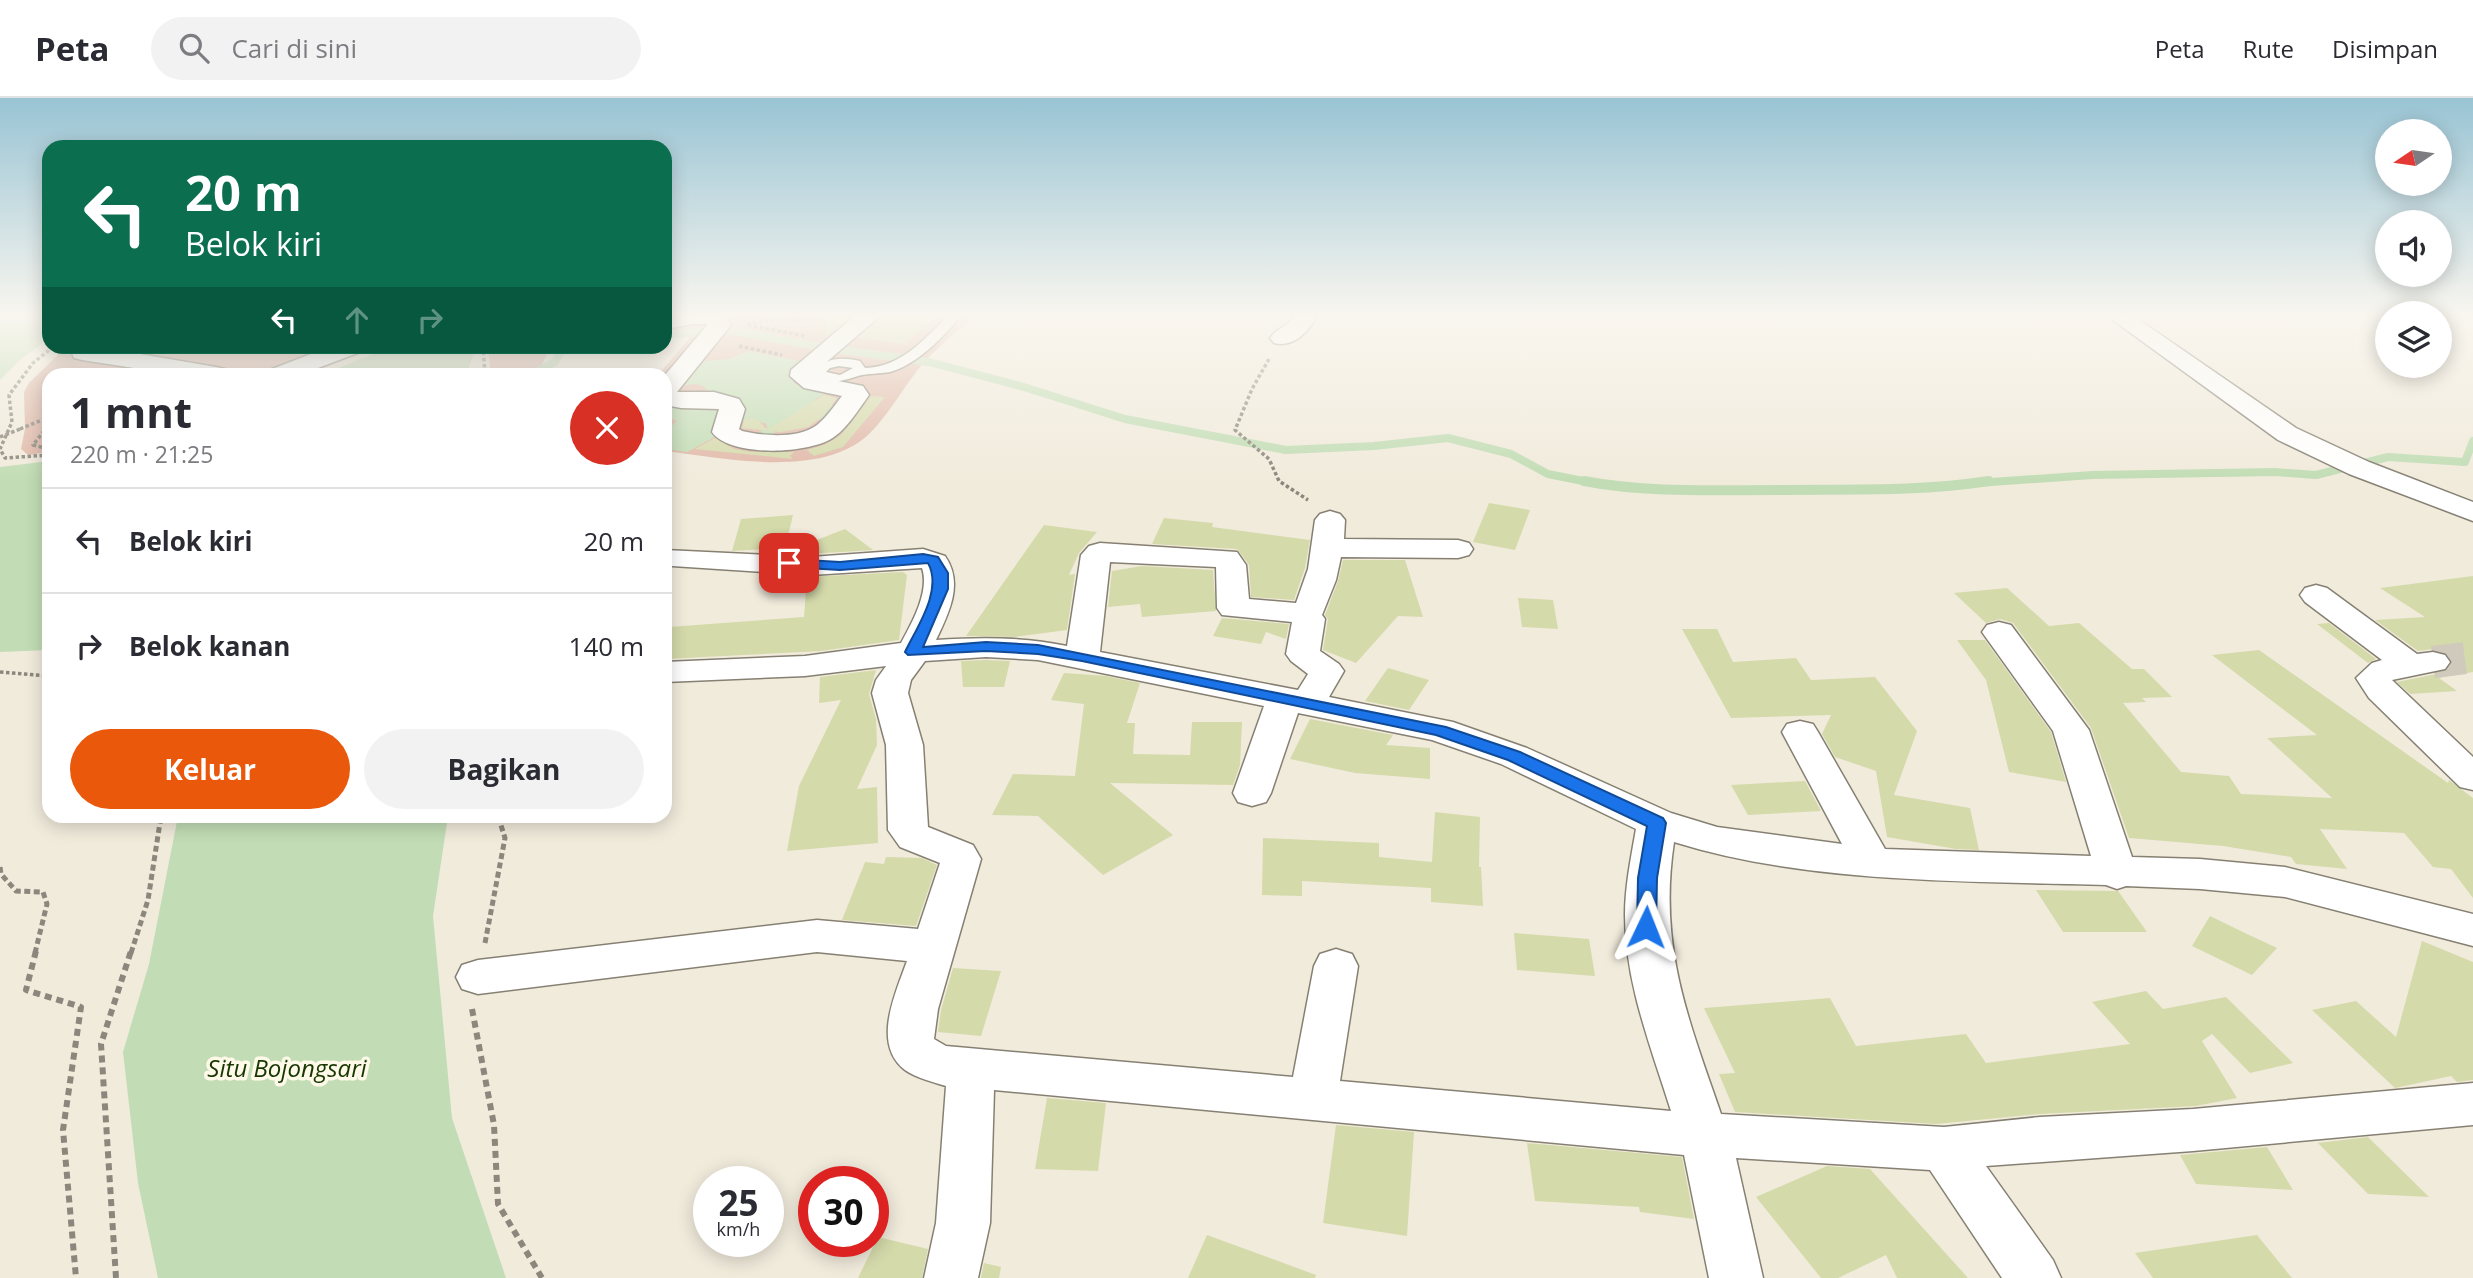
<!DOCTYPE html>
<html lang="id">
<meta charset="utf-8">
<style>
:root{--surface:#fff;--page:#f2f2f3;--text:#2b2b33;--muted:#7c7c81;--line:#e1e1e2;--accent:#ea580c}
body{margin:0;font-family:"Open Sans",sans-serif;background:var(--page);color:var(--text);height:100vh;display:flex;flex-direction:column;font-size:26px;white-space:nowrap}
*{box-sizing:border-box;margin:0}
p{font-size:23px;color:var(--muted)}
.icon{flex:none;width:38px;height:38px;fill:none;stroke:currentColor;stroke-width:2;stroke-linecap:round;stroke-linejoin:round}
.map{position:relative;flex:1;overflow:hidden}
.details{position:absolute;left:42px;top:270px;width:630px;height:455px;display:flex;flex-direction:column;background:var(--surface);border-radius:21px;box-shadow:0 4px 18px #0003}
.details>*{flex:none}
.hud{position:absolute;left:42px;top:42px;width:630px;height:214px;border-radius:21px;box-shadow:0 4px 18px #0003;background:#0b6e4f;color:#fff;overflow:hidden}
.needle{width:46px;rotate:257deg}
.controls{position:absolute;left:2375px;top:21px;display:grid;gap:14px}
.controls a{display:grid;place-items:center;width:77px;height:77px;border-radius:50%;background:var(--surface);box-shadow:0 4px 18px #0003;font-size:35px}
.speed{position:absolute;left:693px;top:1068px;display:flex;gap:14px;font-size:35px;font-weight:700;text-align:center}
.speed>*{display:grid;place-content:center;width:91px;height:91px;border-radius:50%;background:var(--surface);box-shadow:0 4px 18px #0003;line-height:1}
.speed small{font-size:18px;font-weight:400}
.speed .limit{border:10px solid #d22;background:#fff;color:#111}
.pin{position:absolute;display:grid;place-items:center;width:60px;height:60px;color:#fff;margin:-30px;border-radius:14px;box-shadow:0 4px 10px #0006}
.me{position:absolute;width:77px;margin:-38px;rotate:2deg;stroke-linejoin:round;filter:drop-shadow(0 0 5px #0008)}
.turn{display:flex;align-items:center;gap:24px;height:147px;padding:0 28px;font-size:32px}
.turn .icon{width:91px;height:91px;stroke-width:2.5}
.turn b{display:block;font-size:49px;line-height:60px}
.lanes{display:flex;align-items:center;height:66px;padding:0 28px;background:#0003;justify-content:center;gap:35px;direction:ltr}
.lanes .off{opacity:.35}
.round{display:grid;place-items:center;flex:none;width:74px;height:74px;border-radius:37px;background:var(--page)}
.headline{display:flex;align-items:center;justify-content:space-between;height:119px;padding:0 28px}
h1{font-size:42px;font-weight:700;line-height:52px}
.action{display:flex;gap:14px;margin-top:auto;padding:14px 28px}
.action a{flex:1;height:80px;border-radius:42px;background:var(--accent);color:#fff;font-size:28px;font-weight:700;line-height:80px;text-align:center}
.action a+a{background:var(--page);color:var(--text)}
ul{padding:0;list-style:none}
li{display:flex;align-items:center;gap:21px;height:105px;padding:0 28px;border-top:2px solid var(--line)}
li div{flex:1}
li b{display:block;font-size:26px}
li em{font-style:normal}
header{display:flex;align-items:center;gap:42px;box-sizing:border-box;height:98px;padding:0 35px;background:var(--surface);border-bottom:2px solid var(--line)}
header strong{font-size:33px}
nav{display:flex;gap:38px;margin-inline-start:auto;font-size:24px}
.search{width:490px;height:63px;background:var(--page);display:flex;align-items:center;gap:18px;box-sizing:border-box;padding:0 24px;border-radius:38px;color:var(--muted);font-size:26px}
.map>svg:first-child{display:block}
.green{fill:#e1b9a9}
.water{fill:#c2ddb5}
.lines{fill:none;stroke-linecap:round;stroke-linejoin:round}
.stream-far1{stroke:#c2ddb5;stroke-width:8}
.stream{stroke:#c2ddb5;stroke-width:10}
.building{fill:#d5daab}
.street-tunnel{stroke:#d0cabd;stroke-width:32;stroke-dasharray:32 16;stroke-linecap:butt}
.lane-casing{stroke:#868073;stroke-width:3}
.street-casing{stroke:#868073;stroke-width:3}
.path-far2{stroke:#8b877d;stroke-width:3.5;stroke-dasharray:3.5 2.5;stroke-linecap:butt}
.path-far1{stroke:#8b877d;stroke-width:5;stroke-dasharray:6 3.5;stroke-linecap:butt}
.path{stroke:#8b877d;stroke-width:6;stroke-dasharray:7 5;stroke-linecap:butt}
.lane{fill:#fff;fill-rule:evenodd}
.street{fill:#fff;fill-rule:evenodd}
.path-bridge{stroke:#8b877d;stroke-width:3.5;stroke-dasharray:3.5 2.5;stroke-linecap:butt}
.route{fill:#1a73e8;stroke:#114b97;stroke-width:2}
.labels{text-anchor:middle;stroke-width:7;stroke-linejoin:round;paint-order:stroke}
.near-water-label{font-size:24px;font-style:italic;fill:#163700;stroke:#fff9ea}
</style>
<header>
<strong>Peta</strong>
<div class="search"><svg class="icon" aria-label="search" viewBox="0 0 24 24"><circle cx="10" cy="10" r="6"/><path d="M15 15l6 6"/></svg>Cari di sini</div>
<nav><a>Peta</a><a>Rute</a><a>Disimpan</a></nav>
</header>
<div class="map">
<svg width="2473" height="1180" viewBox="0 0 2473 1180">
<rect width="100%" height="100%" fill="#f1ebdc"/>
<g class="green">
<path d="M 665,217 L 975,217 C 957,234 936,250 920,269 C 903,290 888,318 868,337 C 820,381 723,360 665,353 L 665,330 L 672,324 L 665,319 L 665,276 L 659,276 L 696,232 L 665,234 Z"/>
<polygon points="66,249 366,249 296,276 49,276 49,354 28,357 21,351 25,331 24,294 29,285"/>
<polygon points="488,249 554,249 550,250 541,268 514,276 491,276"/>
</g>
<g class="water">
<polygon points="0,217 43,217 49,223 49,241 20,262 0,282"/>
<polygon points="473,248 475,251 467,276 324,276 390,249"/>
<path d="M 749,253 L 805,264 L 792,273 L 790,279 L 795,286 L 828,294 L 814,302 L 818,306 L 833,307 L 843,304 L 824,327 L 818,319 L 774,330 L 775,339 L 751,338 L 767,330 L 766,325 L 746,322 L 687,354 L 665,351 L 665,333 L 677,323 L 665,318 L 665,306 L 703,295 L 707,291 C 698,282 686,287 676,290 L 695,264 L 729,261 Z"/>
<polygon points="49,363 49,552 0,554 0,369"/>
<polygon points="178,718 448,718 433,818 452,1020 506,1180 158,1180 138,1085 123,954 149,866"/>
</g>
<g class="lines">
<g class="stream-far1">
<polyline points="665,237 728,232 821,249 929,264 1024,289 1125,321 1286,352 1374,348 1448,340 1511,356 1548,376 1593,385"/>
<polyline points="532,276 555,264 562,251 571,248"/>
<polyline points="1977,385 2092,377 2275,374 2316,377 2388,359 2465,364 2473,343"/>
</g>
<path class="stream" d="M 1584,383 C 1646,395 1713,392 1776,392 C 1848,391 1918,394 1989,383"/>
</g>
<g class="building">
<polygon points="826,217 852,217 828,237 825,237"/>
<polygon points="884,217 938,217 905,246 858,240"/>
<polygon points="824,297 837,300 822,319 808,329 781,334 742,330 744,323 750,320 758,322 767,332"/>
<polygon points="871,298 885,299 843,349 814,358 807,352 824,347 841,337"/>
<polygon points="715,340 734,351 752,354 794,354 790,358 793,361 695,351"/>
<polygon points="1489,405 1530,412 1515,452 1473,444"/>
<polygon points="793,417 785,450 732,453 741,421"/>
<polygon points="1164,420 1213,425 1212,429 1310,442 1305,470 1294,502 1251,499 1249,467 1237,451 1152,446"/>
<polygon points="1044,427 1097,434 1079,455 1069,477 1075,476 1067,532 1015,539 966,538"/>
<polygon points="845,431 873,452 809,456 809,445"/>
<polygon points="1343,462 1405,462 1423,519 1398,518 1356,565 1323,552 1328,521 1325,517 1338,483"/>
<polygon points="1142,468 1213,472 1216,513 1142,519 1140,506 1108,509 1112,473"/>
<polygon points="903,474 907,477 899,542 821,553 665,561 665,543 669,529 804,519 807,479"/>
<polygon points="2473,478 2473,574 2439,580 2457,593 2410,596 2397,584 2446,574 2453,564 2446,554 2433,551 2418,553 2375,522 2425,519 2380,490"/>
<polygon points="2007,490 2049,528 2079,525 2132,571 2144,571 2172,599 2142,600 2146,604 2123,605 2181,674 2229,678 2241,696 2332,700 2267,640 2317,637 2212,557 2259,552 2448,685 2449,682 2473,700 2473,800 2451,771 2433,769 2404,735 2320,731 2347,771 2296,766 2291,759 2223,748 2129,740 2091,630 2013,525 2000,521 1986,525 1954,495"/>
<polygon points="1518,500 1553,502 1558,531 1522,529"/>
<polygon points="1222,520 1289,526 1286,541 1266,534 1261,546 1213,538"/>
<polygon points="2329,525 2376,561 2368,565 2317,526"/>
<polygon points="1682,531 1717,531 1733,564 1796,560 1811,582 1875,579 1917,633 1894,697 1970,710 1979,752 1956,751 1887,739 1876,673 1835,659 1822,636 1831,617 1731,620"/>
<polygon points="1957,542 1985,542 2051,634 2066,684 2009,674 1986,582"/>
<polygon points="986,562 1010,563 1004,589 963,589 961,563"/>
<polygon points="1388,570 1429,582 1409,612 1365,603"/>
<polygon points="876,572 869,596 876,621 877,647 857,691 877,689 878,745 787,753 799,688 841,602 819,605 820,579"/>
<polygon points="1064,575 1106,578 1140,585 1127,625 1135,625 1133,656 1190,657 1192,624 1242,624 1240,667 1233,687 1110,685 1173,737 1103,777 1038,718 992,717 1013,676 1075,678 1084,606 1051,602"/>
<polygon points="1310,621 1393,637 1386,647 1430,650 1430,681 1355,675 1290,661"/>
<polygon points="1805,683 1821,713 1748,717 1731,687"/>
<polygon points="1435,714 1480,719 1479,769 1481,769 1483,808 1431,804 1431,790 1302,783 1302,798 1262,797 1263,740 1379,745 1379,759 1432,764"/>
<polygon points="886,759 922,760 937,767 916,828 842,822 865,764 884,766"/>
<polygon points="2036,792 2118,793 2147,834 2063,834"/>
<polygon points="2210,818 2247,836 2277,850 2252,877 2192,848"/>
<polygon points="1514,835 1589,841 1595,878 1517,872"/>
<polygon points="2422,843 2473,864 2473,982 2457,984 2451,978 2395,990 2312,912 2356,903 2396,939"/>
<polygon points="953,870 1001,873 981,938 938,934 941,912"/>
<polygon points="2146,893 2163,911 2226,899 2293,965 2250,975 2212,936 2202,943 2237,1000 2196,1008 2040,1016 1936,1026 1735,1014 1719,976 1735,975 1704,910 1830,900 1856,948 1966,936 1986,965 2130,946 2092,904"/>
<polygon points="1047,1000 1106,1005 1098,1073 1035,1071"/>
<polygon points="1336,1027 1414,1034 1407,1138 1323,1125"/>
<polygon points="2368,1039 2429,1099 2368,1096 2318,1045"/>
<polygon points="1527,1045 1682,1059 1694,1121 1640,1114 1639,1109 1535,1103"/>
<polygon points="2267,1049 2293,1092 2196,1086 2180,1057"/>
<polygon points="1827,1068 1870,1071 1968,1180 1897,1180 1886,1157 1838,1180 1821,1180 1756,1099"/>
<polygon points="1207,1137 1316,1177 1315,1180 1188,1180"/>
<polygon points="2257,1137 2292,1180 2153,1180 2135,1155"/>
<polygon points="878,1139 928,1151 922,1180 858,1180"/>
<polygon points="984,1165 1001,1169 999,1180 981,1180"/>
</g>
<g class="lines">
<polyline class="street-tunnel" points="2433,564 2473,559"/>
<defs>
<path id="lane" d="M 949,217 L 962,217 C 943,239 918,266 890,274 C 880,276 868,275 858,278 C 842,283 826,289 813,275 C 825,259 841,259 860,263 L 865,270 C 902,269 924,241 949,217 ZM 839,268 L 853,270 L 840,277 L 826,274 L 830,270 Z"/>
<g id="street">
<path d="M 665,217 L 725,217 L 731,227 L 677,294 L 714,294 L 739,301 L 745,311 L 739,331 L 742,333 C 763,338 799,341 817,327 C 827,319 834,308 842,298 L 804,290 L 790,278 L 791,272 L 856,217 L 881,217 L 815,274 L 823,280 L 863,288 L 869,297 C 859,311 848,329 834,339 C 811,356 730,360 712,334 L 719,311 L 681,310 L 665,307 L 665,277 L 708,226 L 693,226 L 665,231 Z"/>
<path d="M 1295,217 L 1317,217 C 1309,234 1293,250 1274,245 L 1270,240 C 1277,230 1289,228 1295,217 Z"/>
<polygon points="2106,217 2132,217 2296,330 2369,364 2473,404 2473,423 2349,376 2278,342"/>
<polygon points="69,248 93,248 216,269 225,271 228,276 173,276 82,262 74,260"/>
<polygon points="332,248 366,248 363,253 302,276 269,276 272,271"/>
<path d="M 1330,413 L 1340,416 L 1345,422 L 1344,441 L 1458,442 L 1469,445 L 1473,451 L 1469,457 L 1458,460 L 1341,459 L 1336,482 L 1322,517 L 1325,521 L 1320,553 L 1339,566 L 1344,573 L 1329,599 L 1453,624 L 1527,650 L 1671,715 L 1717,729 L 1842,746 L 1782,634 L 1787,626 L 1800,623 L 1813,626 L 1818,634 L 1885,751 L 2091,758 L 2053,633 L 1982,534 L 1987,527 L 1999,524 L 2011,527 L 2089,632 L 2132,759 L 2200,761 L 2285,769 L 2473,816 L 2473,848 L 2285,799 L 2200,791 L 2126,788 L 2117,791 L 2106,787 C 1966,783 1809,786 1674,744 C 1658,848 1688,920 1721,1016 L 1944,1029 L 2040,1019 L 2193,1011 L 2473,985 L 2473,1027 L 2193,1053 L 1986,1068 L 2053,1162 L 2061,1180 L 2002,1180 L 1930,1072 L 1736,1060 L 1763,1180 L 1709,1180 L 1684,1057 L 994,992 L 990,1125 L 978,1180 L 924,1180 L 936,1125 L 946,988 C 933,984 916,980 905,972 C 871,946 896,894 907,863 L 817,854 L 478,896 L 462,891 L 456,879 L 462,867 L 478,862 L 817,822 L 918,831 L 940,765 L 900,749 L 888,732 L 886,647 L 872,595 L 876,582 L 886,568 L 805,578 L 665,584 L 665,564 L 805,558 L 901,545 C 912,525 930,493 922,470 L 811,477 L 672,468 L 665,466 L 665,452 L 811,459 L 923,451 L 945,458 C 964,485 949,515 936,542 C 981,539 1023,539 1067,548 L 1081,457 L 1089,448 L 1100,445 L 1237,454 L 1246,467 L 1249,501 L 1296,505 L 1308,471 L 1315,422 L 1320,416 ZM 1110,464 L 1216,469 L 1217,510 L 1222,517 L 1292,524 L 1286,556 L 1291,563 L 1308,576 L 1298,592 L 1100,554 ZM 986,559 L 1038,562 L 1264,608 L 1233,695 L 1238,704 L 1252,708 L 1266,704 L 1271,695 L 1298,615 L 1432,642 L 1501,666 L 1636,731 C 1631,760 1625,788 1625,817 C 1625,885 1651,949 1671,1013 L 1340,983 L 1358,868 L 1352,856 L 1336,851 L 1320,856 L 1314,868 L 1293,979 L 946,948 L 934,941 L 938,911 L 981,761 L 973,747 L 928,729 L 923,647 L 908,595 L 911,582 L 925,563 Z"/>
<polygon points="2316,487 2327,490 2417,556 2433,554 2445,557 2450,564 2445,571 2392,582 2473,659 2473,692 2460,689 2369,600 2356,580 2372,565 2382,562 2305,504 2300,497 2305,490"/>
</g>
</defs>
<use href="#lane" class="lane-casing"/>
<use href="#street" class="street-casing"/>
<g class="path-far2">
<polyline points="762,217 791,222 821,221"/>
<polyline points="747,226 773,222"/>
<polyline points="748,227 805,238"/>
<polyline points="483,248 485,276"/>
<polyline points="739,248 782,257"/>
<polyline points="1269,261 1252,291 1235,332 1269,361 1279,383 1308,402"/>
<polyline points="48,328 33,347 49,351"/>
<polyline points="20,331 49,319"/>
<polyline points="49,357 5,360 0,351 12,324 9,297 33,265 53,249"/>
<polyline points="0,574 49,578"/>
</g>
<g class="path-far1">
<polyline points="0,769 1,776 16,793 43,794 47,806 35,855"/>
<polyline points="485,845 505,740 498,718"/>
<polyline points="131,855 148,802 161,718"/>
</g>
<g class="path">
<polyline points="36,853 26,892 81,909 63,1032 76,1180"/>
<polyline points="472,911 494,1027 498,1106 542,1180"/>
<polyline points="116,1180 101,946 131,853"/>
</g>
<use href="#lane" class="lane"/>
<use href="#street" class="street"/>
<polyline class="path-bridge" points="0,339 20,331"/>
</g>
<linearGradient id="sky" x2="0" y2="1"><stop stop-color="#99c4d4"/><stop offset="0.57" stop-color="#f9f6ef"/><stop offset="1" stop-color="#f9f6ef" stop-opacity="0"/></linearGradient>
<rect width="2473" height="382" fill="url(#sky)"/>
<path class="route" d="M 923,456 L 938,459 L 948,475 L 948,491 L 923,549 L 986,544 L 1038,547 L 1446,629 L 1520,654 L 1663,720 L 1666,725 L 1657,780 L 1656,829 L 1653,834 L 1646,836 L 1639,834 L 1637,829 L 1638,780 L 1647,728 L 1508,662 L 1436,637 L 1082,563 L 1038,556 L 986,553 L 908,557 L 905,554 C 917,529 943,492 928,465 L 840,472 L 789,469 L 782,465 L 789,461 L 840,464 Z"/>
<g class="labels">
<g class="near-water-label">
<text x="287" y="979">Situ Bojongsari</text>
</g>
</g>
</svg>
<div class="controls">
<a><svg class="needle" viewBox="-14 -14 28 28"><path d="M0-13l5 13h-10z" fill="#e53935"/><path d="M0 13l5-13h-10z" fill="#7c7c81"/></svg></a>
<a><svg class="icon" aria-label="sound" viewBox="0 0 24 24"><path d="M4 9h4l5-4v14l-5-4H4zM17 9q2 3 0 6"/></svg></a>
<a><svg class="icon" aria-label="layers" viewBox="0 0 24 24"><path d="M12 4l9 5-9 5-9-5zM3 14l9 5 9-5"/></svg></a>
</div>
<div class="speed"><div>25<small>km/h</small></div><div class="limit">30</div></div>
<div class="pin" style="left:789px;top:465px;background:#d93025"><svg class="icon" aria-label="arrive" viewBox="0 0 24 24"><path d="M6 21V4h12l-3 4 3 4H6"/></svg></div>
<svg class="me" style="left:1646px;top:829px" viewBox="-20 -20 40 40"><path d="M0-17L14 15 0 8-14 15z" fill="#1a73e8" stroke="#fff" stroke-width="4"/></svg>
<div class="hud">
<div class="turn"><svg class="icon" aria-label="left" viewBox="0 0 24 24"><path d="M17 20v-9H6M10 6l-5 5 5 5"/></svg><div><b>20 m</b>Belok kiri</div></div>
<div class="lanes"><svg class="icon" aria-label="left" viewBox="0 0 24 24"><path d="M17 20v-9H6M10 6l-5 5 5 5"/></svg><svg class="icon off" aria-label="ahead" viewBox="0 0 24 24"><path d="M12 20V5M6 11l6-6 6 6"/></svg><svg class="icon off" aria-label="right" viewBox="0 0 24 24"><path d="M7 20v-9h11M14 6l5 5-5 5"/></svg></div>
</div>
<section class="details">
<div class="headline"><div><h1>1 mnt</h1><p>220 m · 21:25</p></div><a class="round" style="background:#d93025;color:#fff"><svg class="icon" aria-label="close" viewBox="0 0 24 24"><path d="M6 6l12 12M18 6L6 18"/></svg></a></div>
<ul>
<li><svg class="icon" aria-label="left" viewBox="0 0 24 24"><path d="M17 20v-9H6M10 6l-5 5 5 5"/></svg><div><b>Belok kiri</b></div><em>20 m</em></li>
<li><svg class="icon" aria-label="right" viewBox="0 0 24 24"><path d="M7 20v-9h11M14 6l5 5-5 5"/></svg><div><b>Belok kanan</b></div><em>140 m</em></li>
</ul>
<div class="action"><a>Keluar</a><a>Bagikan</a></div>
</section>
</div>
